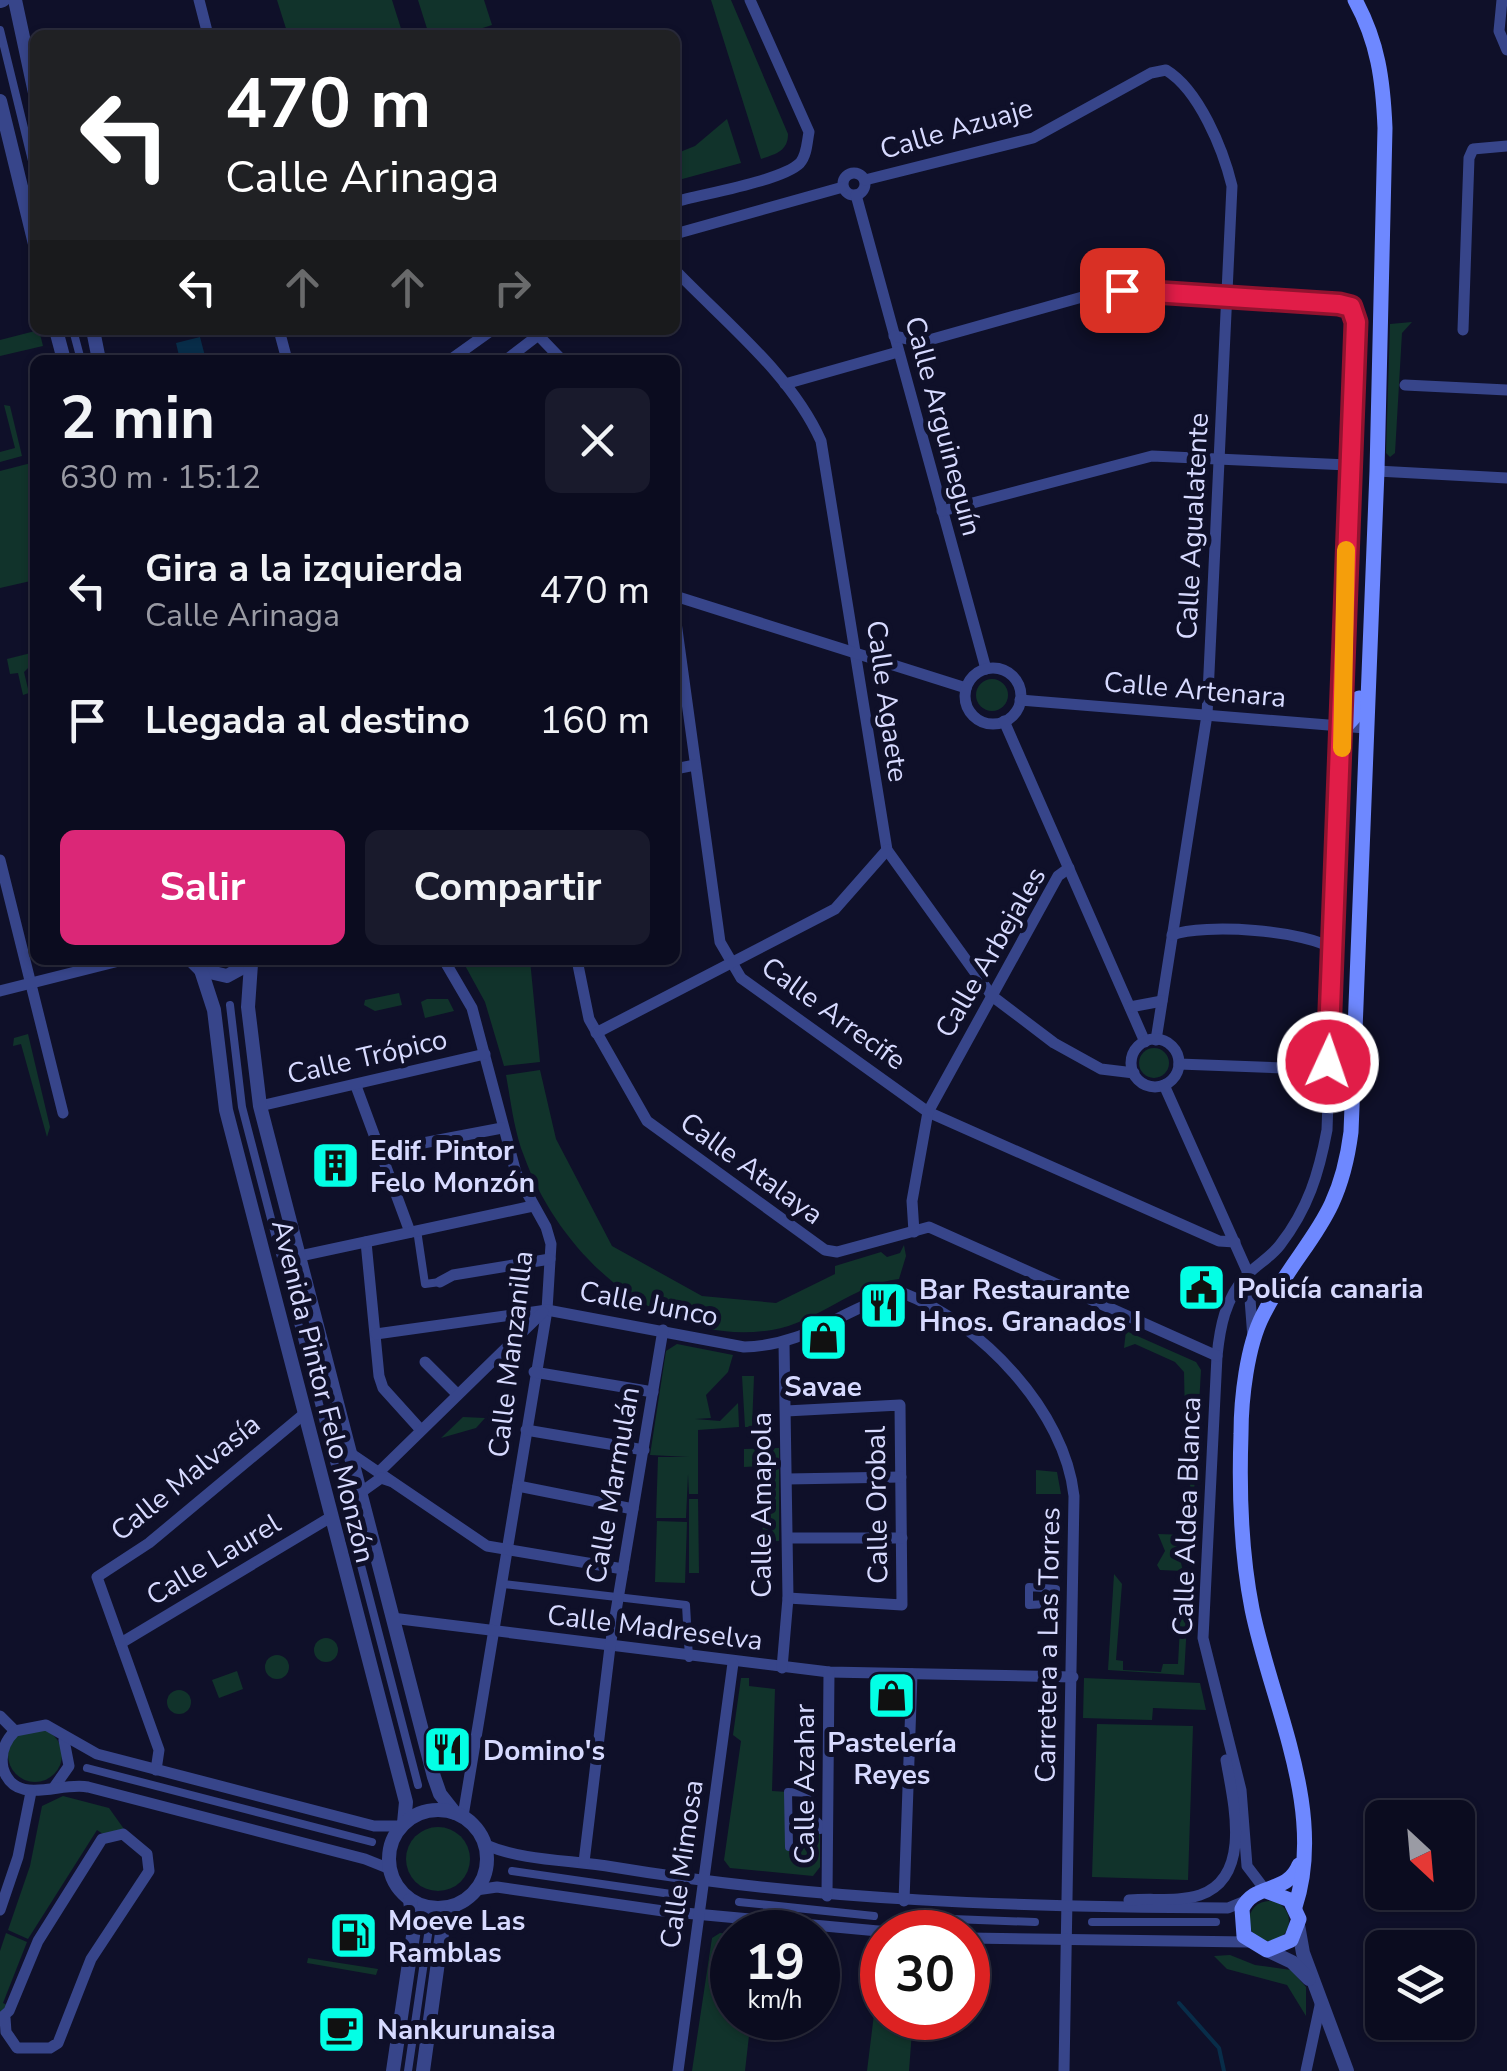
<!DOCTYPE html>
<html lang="es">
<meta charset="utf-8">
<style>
:root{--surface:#0b0c1f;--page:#191a2c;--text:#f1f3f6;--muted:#9a9ba4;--line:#2b2c3d;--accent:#db2777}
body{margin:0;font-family:"Nunito Sans",sans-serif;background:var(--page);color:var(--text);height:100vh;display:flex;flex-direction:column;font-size:38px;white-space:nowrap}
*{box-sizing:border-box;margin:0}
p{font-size:32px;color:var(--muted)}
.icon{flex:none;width:55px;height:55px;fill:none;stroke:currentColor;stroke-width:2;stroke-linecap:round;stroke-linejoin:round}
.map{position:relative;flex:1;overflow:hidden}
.drawer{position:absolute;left:30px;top:355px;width:650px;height:610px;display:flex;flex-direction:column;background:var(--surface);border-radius:15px;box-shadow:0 2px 8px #0004,0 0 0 2px var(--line)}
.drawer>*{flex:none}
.guide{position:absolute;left:30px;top:30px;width:650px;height:305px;border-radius:15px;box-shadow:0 2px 8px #0004,0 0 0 2px var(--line);background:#202124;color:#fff;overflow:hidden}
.needle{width:65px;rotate:154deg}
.controls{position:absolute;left:1365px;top:1800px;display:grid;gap:20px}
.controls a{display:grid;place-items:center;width:110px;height:110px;border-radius:15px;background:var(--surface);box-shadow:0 2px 8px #0004,0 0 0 2px var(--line);font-size:50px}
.speed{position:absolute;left:710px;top:1910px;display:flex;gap:20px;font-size:50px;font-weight:700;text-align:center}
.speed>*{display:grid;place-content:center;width:130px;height:130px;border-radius:50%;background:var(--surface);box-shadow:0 2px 8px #0004,0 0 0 2px var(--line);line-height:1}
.speed small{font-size:25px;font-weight:400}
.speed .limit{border:15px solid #d22;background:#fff;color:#111}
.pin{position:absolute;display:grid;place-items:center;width:85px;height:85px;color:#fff;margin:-42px;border-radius:20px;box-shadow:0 5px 15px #0006}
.me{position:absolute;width:110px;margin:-55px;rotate:3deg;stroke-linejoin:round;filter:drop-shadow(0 0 8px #0008)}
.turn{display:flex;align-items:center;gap:35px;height:210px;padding:0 30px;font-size:45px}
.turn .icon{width:130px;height:130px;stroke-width:2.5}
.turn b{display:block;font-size:70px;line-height:85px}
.lanes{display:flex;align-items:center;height:95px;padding:0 30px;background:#0003;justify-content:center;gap:50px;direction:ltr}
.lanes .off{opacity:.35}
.round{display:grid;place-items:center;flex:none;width:105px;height:105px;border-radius:15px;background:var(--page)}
.head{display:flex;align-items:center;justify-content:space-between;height:170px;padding:0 30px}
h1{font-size:60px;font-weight:700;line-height:75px}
.button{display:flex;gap:20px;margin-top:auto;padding:20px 30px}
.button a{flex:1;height:115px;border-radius:15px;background:var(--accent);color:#fff;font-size:40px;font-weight:700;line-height:115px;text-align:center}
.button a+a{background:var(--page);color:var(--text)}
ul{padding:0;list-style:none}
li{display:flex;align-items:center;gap:30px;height:130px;padding:0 30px}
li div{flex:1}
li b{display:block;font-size:38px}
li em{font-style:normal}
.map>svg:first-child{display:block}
.green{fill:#11332b}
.water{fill:#082d49}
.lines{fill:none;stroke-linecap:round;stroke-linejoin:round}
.stream{stroke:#082d49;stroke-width:4}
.pedestrian{stroke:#37458a;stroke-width:8}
.minor{stroke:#37458a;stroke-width:11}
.tertiary{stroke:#37458a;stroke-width:14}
.secondary{stroke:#6e88ff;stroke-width:15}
.route-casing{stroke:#92132f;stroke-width:25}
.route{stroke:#e11d48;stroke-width:18}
.slow{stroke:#f59e0b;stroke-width:18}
.labels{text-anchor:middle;stroke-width:10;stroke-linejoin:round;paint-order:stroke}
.street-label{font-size:28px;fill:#d7daff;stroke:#0f1029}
.poi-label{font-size:28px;font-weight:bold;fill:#d7daff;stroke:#0f1029;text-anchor:start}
</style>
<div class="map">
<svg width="1507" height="2071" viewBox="0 0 1507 2071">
<rect width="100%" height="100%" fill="#0f1029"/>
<g class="green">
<polygon points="277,0 392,0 403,35 288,35"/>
<polygon points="418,0 484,0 492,25 461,35 429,35"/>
<path d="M 711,0 L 731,0 L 788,134 C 788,151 776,154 761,159 Z"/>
<polygon points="727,119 741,163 675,181 675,154 695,146"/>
<polygon points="1412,322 1402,333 1395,453 1390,457 1386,453 1390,324"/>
<polygon points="39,330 43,346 0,356 0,340"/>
<polygon points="4,405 10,406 22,456 0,462 0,452 15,448"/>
<polygon points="35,462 35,580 0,588 0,471"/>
<polygon points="35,652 35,661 24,672 29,693 23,695 18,673 10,674 7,659"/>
<circle cx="992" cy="695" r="16"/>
<polygon points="462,960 530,960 540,1062 504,1066 485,1002"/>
<polygon points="399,993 402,1005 375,1011 364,1005 365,1000"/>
<polygon points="427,999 448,999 454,1011 425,1018 421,1002"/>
<polygon points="28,1034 50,1127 47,1137 21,1044 13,1046 14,1038"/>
<circle cx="1154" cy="1063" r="15"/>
<path d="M 540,1070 L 556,1139 L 612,1246 L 702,1296 L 776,1303 L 835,1274 L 835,1266 L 881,1252 L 887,1257 L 900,1253 L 904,1245 L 906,1256 L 899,1279 C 854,1284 817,1323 772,1330 C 660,1348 560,1256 524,1156 C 514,1131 511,1102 506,1075 Z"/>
<polygon points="1126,1331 1196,1362 1201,1370 1190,1564 1181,1563 1183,1571 1160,1570 1157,1565 1165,1551 1158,1534 1186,1535 1185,1518 1192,1500 1186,1453 1191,1433 1185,1419 1184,1372 1175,1362 1135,1344 1124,1348"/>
<polygon points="677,1344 733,1355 728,1372 706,1395 711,1418 695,1419 720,1421 738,1403 739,1427 698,1430 698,1494 689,1494 688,1474 686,1518 656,1518 658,1457 689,1457 650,1455 666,1351"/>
<polygon points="742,1376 754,1376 752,1427 745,1427"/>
<polygon points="463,1417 485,1418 476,1428 441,1438"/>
<polygon points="779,1448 779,1541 763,1542 762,1504 774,1504 773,1477 763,1476 762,1469 773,1468 774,1455 763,1455 762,1466 744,1467 744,1449"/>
<polygon points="1036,1470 1057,1472 1061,1494 1036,1494"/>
<polygon points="689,1499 698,1499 699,1573 689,1573"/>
<polygon points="657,1521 687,1522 685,1583 655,1582"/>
<polygon points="1114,1574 1122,1584 1116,1660 1123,1661 1123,1670 1161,1672 1163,1664 1178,1664 1182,1589 1189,1589 1184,1675 1108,1670"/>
<circle cx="326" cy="1650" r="12"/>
<circle cx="277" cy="1667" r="12"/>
<polygon points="237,1671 243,1689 219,1698 212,1680"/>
<polygon points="741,1678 749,1678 749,1686 775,1689 772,1791 788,1792 789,1847 799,1847 809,1821 820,1830 820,1867 813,1876 730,1868 724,1860 741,1741 733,1735"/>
<polygon points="1084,1678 1200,1683 1206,1710 1153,1708 1152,1720 1083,1718"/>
<circle cx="179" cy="1702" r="12"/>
<polygon points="1097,1724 1193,1726 1188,1880 1092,1877"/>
<circle cx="35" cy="1755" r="27"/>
<polygon points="63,1796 109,1808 124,1829 103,1834 97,1830 28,1939 8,1930 30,1866 42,1806"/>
<circle cx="438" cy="1859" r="32"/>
<circle cx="1269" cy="1921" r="20"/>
<polygon points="6,1933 27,1942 3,2003 7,2005 0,2013 0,1951"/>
<polygon points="720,1933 732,1934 732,2018 751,2018 745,2071 692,2071 712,1938"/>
<polygon points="882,1949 882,2018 913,2018 909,2071 867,2071"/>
<polygon points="1230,1955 1255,1965 1291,1970 1306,1987 1306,2016 1287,1985 1227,1969 1214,1956"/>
<polygon points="308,1958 378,1969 376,1975 307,1963"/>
</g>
<polygon class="water" points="200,337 206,360 180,360 176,343"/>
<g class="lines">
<polyline class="stream" points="1179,2003 1219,2048 1224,2071"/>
<g class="pedestrian">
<polyline points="0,30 35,173"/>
<polyline points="73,330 81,360"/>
<polyline points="230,1005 242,1107 418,1785"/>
<polyline points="417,1230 425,1284 440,1282"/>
<polyline points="503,1584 686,1605 689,1658"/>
<polygon points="1029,1587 1056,1589 1055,1596 1049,1596 1046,1604 1029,1605"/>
<polyline points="87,1768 372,1842"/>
<polygon points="788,1792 810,1793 809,1813 820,1824 820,1830 809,1821 799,1847 789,1847"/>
<polyline points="512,1871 671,1894"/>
<polyline points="739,1902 874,1916"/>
<polyline points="952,1919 1035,1922"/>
<polyline points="1092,1922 1216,1922"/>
<polyline points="408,2071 429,1928"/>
</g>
<g class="minor">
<polyline points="199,0 208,35"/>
<polyline points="1502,0 1499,31 1507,50"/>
<circle cx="854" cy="184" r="11"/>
<path d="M 865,180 L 1033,138 L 1151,73 L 1166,70 C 1199,90 1223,149 1232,186 L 1207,715 L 1156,1040"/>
<polyline points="856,195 986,669"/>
<path d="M 675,202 C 702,194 782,181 800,163 C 807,155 807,142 809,132 L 750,0"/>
<polyline points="675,234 843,187"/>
<path d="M 675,270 C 726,323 791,374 821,441 L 887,850 L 992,996 L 1054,1043 L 1101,1069 L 1134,1073"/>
<polyline points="279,330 287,360"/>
<polyline points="1463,330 1469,158 1473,149 1507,146"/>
<polyline points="538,335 562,360"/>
<path d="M 894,336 L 922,342 L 1100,292 L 1122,290 L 1339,304 L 1351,307 L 1356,322 L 1327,1130 C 1319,1173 1308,1209 1280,1245 C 1270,1258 1256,1265 1246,1276 C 1225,1299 1220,1327 1217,1356 L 1203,1638 L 1241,1790 L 1247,1866 L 1266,1891"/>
<polyline points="450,360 492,330"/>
<polyline points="506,360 545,330"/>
<polyline points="785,384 898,352"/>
<polyline points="1405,385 1507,390"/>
<polyline points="1377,471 1507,478"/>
<polyline points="942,511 1152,456 1348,465"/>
<polyline points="675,596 966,688"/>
<polyline points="675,615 720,942 741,978 928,1112 1219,1241 1235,1242"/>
<circle cx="993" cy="696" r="28"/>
<polyline points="1020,700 1365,728"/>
<polyline points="1004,721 1145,1042"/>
<polyline points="675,769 695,765"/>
<polyline points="0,860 63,1113"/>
<path d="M 1172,935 C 1204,923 1307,930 1335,950"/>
<polyline points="444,960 472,1008 516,1173 546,1227 551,1244 547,1310 463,1816"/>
<polyline points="577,960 589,1019 647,1121 825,1250 837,1252 929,1227 1217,1356"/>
<polyline points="0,991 123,960"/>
<polyline points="1130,1007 1162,1001"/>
<polyline points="596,1033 835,909 887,850"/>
<circle cx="1155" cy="1063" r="24"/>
<polyline points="1179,1064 1309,1069 1328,1062"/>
<polyline points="1164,1085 1248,1273 1253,1338"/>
<polyline points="356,1086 410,1232"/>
<polyline points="260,1106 485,1054"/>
<polyline points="381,1151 502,1128"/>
<polyline points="914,1232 912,1201 928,1112 1058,876 1069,868"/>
<polyline points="366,1242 379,1376 383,1388 420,1429"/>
<polyline points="300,1256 533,1206"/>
<polyline points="440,1282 453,1275 550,1259"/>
<path d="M 376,1334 L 547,1310 L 744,1347 C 812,1345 843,1306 903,1293 C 981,1323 1065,1411 1074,1496 L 1064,2071"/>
<polyline points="425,1362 456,1393"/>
<polyline points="534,1372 653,1392"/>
<polyline points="786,1411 900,1405 902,1605 788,1598"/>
<polyline points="526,1430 644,1450"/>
<polyline points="350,1453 487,1546 623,1569"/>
<polyline points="380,1471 543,1312"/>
<polyline points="787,1479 901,1477"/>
<polyline points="518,1486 633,1509"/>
<polyline points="360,1493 381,1478 390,1481"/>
<polyline points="788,1538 902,1538"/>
<polyline points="392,1618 829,1672 1073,1677"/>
<polyline points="121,1643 331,1517"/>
<polyline points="782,1668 788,1598 784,1343"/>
<polyline points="0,1716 15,1731"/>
<polyline points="156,1770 159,1750 97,1577 149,1543 304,1414"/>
<polyline points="55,1786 69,1766 64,1740"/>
<path d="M 486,1845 C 523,1861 572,1860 613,1867 C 817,1901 1021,1907 1228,1908 L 1245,1901"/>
<polyline points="584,1862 610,1647 663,1330"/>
<path d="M 390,1869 L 365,1859 L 88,1787 C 60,1781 15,1808 3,1768 C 0,1753 5,1741 15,1731 L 46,1725 L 97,1754 L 374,1826 L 401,1826"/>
<polyline points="476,1890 497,1887 663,1911 889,1932"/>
<polyline points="827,1896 829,1672"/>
<path d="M 1129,1900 C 1151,1898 1179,1902 1200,1895 C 1253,1877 1233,1801 1226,1760"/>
<polyline points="904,1901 912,1674"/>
<polyline points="0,1910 18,1857 31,1792"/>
<polyline points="968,1938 1248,1942"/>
<polyline points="0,2019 9,2011 38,1941 102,1839 123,1834 147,1854 149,1871 91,1959 58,2043 50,2048 17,2048 6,2032 5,2018"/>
<polyline points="678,2071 733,1663"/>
<polyline points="1306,2071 1321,2001"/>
</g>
<g class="tertiary">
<polyline points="15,0 35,93"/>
<polyline points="0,1 3,0"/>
<polyline points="0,101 35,244"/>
<polyline points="56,330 64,360"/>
<polyline points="93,330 99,360"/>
<polyline points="191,960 201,970 227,976 254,961"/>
<polyline points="251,964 248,1007 260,1106 434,1777 440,1794 455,1813"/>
<polyline points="201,970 214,1010 226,1110 406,1802 404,1823"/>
<circle cx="438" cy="1859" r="49"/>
<polyline points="1298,1925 1303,1953 1347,2071"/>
<polyline points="1267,1950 1292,1962 1309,1979"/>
<polyline points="393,2071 414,1929 410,1900"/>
<polyline points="423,2071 442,1933 454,1906"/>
</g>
<g class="secondary">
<polyline points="1346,726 1357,714 1359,698"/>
<path d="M 1266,1891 L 1290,1900 L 1299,1919 L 1291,1940 L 1267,1950 L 1244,1936 L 1242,1909 C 1254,1882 1287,1895 1299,1865"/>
<path d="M 1295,1907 C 1327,1810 1271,1703 1252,1609 C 1241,1553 1239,1491 1241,1434 C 1241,1399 1247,1346 1263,1315 C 1301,1240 1339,1226 1351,1132 L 1377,471 L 1385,128 C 1383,80 1378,42 1355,0"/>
</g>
</g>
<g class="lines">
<defs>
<polyline id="route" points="1122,290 1339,304 1351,307 1356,322 1328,1062"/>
</defs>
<use href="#route" class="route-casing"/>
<use href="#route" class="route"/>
<polyline class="slow" points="1342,748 1346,550"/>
</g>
<defs>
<symbol id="building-square" viewBox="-11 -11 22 22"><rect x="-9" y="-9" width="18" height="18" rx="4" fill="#03ffe5" stroke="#0f1029"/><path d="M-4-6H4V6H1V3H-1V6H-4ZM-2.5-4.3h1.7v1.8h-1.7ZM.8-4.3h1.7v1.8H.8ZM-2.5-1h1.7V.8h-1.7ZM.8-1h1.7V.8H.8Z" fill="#111"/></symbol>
<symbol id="civic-square" viewBox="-11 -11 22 22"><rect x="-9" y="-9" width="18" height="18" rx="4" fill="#03ffe5" stroke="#0f1029"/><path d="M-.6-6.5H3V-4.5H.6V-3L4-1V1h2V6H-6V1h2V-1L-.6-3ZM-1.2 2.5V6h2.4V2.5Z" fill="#111"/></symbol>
<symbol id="restaurant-square" viewBox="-11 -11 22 22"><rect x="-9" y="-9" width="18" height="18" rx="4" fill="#03ffe5" stroke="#0f1029"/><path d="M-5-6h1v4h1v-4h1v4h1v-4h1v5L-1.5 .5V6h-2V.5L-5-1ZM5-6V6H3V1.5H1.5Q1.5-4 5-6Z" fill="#111"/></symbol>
<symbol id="shop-square" viewBox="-11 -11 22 22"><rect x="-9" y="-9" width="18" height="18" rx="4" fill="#03ffe5" stroke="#0f1029"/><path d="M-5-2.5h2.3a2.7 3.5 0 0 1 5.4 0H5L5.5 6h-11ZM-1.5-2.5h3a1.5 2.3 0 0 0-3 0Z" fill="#111"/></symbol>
<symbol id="fuel-square" viewBox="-11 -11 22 22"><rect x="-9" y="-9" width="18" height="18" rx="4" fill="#03ffe5" stroke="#0f1029"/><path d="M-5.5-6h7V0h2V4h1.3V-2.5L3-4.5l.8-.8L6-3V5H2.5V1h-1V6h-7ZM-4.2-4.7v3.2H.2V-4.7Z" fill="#111"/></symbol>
<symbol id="cafe-square" viewBox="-11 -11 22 22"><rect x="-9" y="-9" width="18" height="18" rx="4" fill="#03ffe5" stroke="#0f1029"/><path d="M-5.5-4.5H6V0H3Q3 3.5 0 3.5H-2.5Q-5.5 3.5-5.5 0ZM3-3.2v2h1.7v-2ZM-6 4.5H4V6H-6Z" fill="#111"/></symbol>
</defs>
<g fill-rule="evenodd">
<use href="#building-square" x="308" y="1138" width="55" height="55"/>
<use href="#civic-square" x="1174" y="1260" width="55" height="55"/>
<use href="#restaurant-square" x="856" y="1278" width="55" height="55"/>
<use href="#shop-square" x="796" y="1310" width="55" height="55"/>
<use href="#shop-square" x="864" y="1668" width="55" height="55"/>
<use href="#restaurant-square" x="420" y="1722" width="55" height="55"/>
<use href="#fuel-square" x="326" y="1908" width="55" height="55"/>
<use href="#cafe-square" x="314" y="2002" width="55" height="55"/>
</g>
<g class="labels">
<g class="street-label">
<text transform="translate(956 128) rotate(-16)" y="10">Calle Azuaje</text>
<text transform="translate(944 426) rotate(75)" y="10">Calle Arguineguín</text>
<text transform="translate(1192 526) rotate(-87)" y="10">Calle Agualatente</text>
<text transform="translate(1195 689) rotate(5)" y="10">Calle Artenara</text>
<text transform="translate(888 701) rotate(82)" y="10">Calle Agaete</text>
<text transform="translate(990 952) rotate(-60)" y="10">Calle Arbejales</text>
<text transform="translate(834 1013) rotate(36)" y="10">Calle Arrecife</text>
<text transform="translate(367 1056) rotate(-13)" y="10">Calle Trópico</text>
<text transform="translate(752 1168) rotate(36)" y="10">Calle Atalaya</text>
<text transform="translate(649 1303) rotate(11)" y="10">Calle Junco</text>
<text transform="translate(510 1354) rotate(-83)" y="10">Calle Manzanilla</text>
<text transform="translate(324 1391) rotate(76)" y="10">Avenida Pintor Felo Monzón</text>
<text transform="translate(185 1477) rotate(-39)" y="10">Calle Malvasía</text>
<text transform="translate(612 1485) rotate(-80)" y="10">Calle Marmulán</text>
<text transform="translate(761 1505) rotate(-90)" y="10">Calle Amapola</text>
<text transform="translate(876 1505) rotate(-91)" y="10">Calle Orobal</text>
<text transform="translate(1186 1516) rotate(-88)" y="10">Calle Aldea Blanca</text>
<text transform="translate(213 1559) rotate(-31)" y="10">Calle Laurel</text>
<text transform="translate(655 1627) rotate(7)" y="10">Calle Madreselva</text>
<text transform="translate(1047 1645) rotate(-89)" y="10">Carretera a Las Torres</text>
<text transform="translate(804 1784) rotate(-90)" y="10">Calle Azahar</text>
<text transform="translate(681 1864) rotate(-82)" y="10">Calle Mimosa</text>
</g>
<g class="poi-label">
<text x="370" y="1160">Edif. Pintor<tspan x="370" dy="32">Felo Monzón</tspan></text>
<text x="1237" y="1298">Policía canaria</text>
<text x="919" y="1299">Bar Restaurante<tspan x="919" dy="32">Hnos. Granados I</tspan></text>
<text x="823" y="1396" text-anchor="middle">Savae</text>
<text x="892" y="1752" text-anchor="middle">Pastelería<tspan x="892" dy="32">Reyes</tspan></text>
<text x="483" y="1760">Domino's</text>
<text x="388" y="1930">Moeve Las<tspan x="388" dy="32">Ramblas</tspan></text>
<text x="377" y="2039">Nankurunaisa</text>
</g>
</g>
</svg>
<div class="controls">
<a><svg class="needle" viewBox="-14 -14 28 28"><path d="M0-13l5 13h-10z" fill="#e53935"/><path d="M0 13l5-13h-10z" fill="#9a9ba4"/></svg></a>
<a><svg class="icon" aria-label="layers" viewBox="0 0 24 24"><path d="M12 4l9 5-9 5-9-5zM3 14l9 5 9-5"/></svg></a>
</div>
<div class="speed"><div>19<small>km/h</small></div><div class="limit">30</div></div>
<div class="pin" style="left:1122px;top:290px;background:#d93025"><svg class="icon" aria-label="arrive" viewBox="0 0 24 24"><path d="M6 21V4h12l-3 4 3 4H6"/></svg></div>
<svg class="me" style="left:1328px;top:1062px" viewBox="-20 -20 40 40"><circle r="17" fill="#e11d48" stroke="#fff" stroke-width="3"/><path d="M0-11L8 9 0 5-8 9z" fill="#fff"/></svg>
<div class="guide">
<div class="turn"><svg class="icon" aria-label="left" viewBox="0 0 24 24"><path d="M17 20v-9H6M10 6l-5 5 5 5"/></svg><div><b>470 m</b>Calle Arinaga</div></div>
<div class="lanes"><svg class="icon" aria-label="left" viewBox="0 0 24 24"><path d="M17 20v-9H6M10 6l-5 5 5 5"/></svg><svg class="icon off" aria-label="ahead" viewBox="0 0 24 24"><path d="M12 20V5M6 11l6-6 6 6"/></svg><svg class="icon off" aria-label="ahead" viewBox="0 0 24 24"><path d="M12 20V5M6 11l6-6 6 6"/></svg><svg class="icon off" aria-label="right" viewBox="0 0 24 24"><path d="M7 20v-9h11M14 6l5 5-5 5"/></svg></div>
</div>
<section class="drawer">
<div class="head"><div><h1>2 min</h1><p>630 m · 15:12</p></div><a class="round"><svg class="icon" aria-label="close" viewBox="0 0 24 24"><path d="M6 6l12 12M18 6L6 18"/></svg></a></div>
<ul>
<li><svg class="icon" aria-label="left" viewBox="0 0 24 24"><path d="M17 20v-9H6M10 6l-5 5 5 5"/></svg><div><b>Gira a la izquierda</b><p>Calle Arinaga</p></div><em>470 m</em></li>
<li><svg class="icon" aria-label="arrive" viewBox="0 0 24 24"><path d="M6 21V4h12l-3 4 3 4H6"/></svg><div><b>Llegada al destino</b></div><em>160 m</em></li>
</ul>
<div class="button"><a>Salir</a><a>Compartir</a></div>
</section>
</div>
